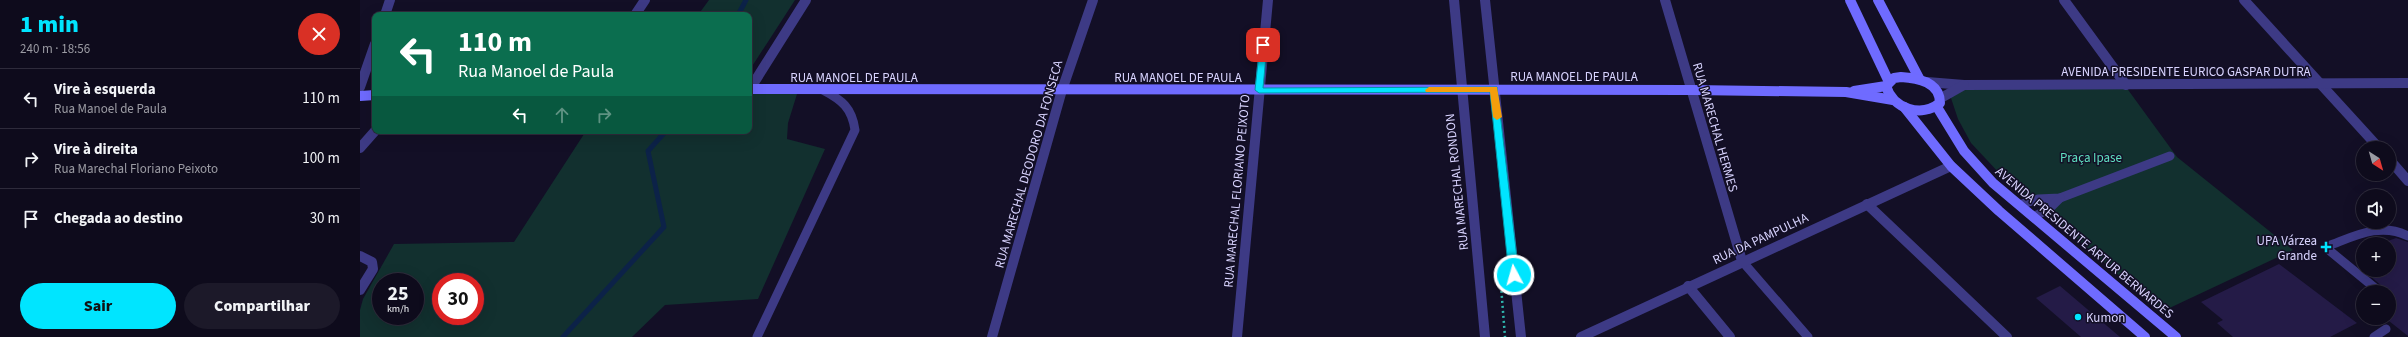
<!DOCTYPE html>
<html lang="pt">
<meta charset="utf-8">
<style>
:root{--surface:#0e0b1c;--page:#1c1929;--text:#f1f3f6;--muted:#9b9ba3;--line:#2e2b3b;--accent:#00e5ff}
body{margin:0;font-family:"Source Sans 3",sans-serif;background:var(--page);color:var(--text);height:100vh;display:flex;flex-direction:column;font-size:15px;white-space:nowrap}
*{box-sizing:border-box;margin:0}
p{font-size:13px;color:var(--muted)}
.icon{flex:none;width:22px;height:22px;fill:none;stroke:currentColor;stroke-width:2;stroke-linecap:round;stroke-linejoin:round}
.map{position:relative;flex:1;overflow:hidden}
.side{display:flex;flex-direction:column;background:var(--surface);width:360px}
.side>*{flex:none}
.guide{position:absolute;left:12px;top:12px;width:380px;height:122px;border-radius:8px;box-shadow:0 4px 16px #0002,0 0 0 1px var(--line);background:#0b6e4f;color:#fff;overflow:hidden}
.needle{width:26px;rotate:143deg}
.controls{position:absolute;left:1996px;top:141px;display:grid;gap:8px}
.controls a{display:grid;place-items:center;width:40px;height:40px;border-radius:50%;background:var(--surface);box-shadow:0 4px 16px #0002,0 0 0 1px var(--line);font-size:20px}
.speed{position:absolute;left:12px;top:273px;display:flex;gap:8px;font-size:20px;font-weight:700;text-align:center}
.speed>*{display:grid;place-content:center;width:52px;height:52px;border-radius:50%;background:var(--surface);box-shadow:0 4px 16px #0002,0 0 0 1px var(--line);line-height:1}
.speed small{font-size:10px;font-weight:400}
.speed .limit{border:6px solid #d22;background:#fff;color:#111}
.pin{position:absolute;display:grid;place-items:center;width:34px;height:34px;color:#fff;margin:-17px;border-radius:8px;box-shadow:0 2px 6px #0006}
.me{position:absolute;width:44px;margin:-22px;rotate:354deg;stroke-linejoin:round;filter:drop-shadow(0 0 3px #0008)}
.turn{display:flex;align-items:center;gap:14px;height:84px;padding:0 20px;font-size:18px}
.turn .icon{width:52px;height:52px;stroke-width:2.5}
.turn b{display:block;font-size:28px;line-height:34px}
.lanes{display:flex;align-items:center;height:38px;padding:0 20px;background:#0003;justify-content:center;gap:20px;direction:ltr}
.lanes .off{opacity:.35}
.round{display:grid;place-items:center;flex:none;width:42px;height:42px;border-radius:21px;background:var(--page)}
.head{display:flex;align-items:center;justify-content:space-between;height:68px;padding:0 20px}
h1{font-size:24px;font-weight:800;line-height:30px;color:var(--accent)}
.button{display:flex;gap:8px;margin-top:auto;padding:8px 20px}
.button a{flex:1;height:46px;border-radius:24px;background:var(--accent);color:#111;font-size:16px;font-weight:800;line-height:46px;text-align:center}
.button a+a{background:var(--page);color:var(--text)}
ul{padding:0;list-style:none}
li{display:flex;align-items:center;gap:12px;height:60px;padding:0 20px;border-top:1px solid var(--line)}
li div{flex:1}
li b{display:block;font-size:15px}
li em{font-style:normal}
main{display:flex;flex:1;min-height:0}
.map>svg:first-child{display:block}
.green{fill:#12302f;fill-rule:evenodd}
.lines{fill:none;stroke-linecap:round;stroke-linejoin:round}
.stream{stroke:#0c2248;stroke-width:5}
.building{fill:#241b47}
.path{stroke:#2fb8b0;stroke-width:2.5;stroke-dasharray:2 3;stroke-linecap:butt}
.service{stroke:#3d3a85;stroke-width:9}
.minor{stroke:#3d3a85;stroke-width:10}
.tertiary{stroke:#3d3a85;stroke-width:10}
.secondary{stroke:#6f6bff;stroke-width:10}
.route{fill:#00e5ff;stroke:#0095a6}
.slow{fill:#f59e0b}
.poi-dot{fill:#00e5ff;stroke:#130f26;stroke-width:1.5}
.labels{text-anchor:middle;stroke-width:3;stroke-linejoin:round;paint-order:stroke}
.street-label{font-size:13px;fill:#d9d4ff;stroke:#130f26}
.park-label{font-size:13px;fill:#5fe0c0;stroke:#130f26}
.poi-label{font-size:13px;fill:#d9d4ff;stroke:#130f26;text-anchor:end}
</style>
<main>
<section class="side">
<div class="head"><div><h1>1 min</h1><p>240 m · 18:56</p></div><a class="round" style="background:#d93025;color:#fff"><svg class="icon" aria-label="close" viewBox="0 0 24 24"><path d="M6 6l12 12M18 6L6 18"/></svg></a></div>
<ul>
<li><svg class="icon" aria-label="left" viewBox="0 0 24 24"><path d="M17 20v-9H6M10 6l-5 5 5 5"/></svg><div><b>Vire à esquerda</b><p>Rua Manoel de Paula</p></div><em>110 m</em></li>
<li><svg class="icon" aria-label="right" viewBox="0 0 24 24"><path d="M7 20v-9h11M14 6l5 5-5 5"/></svg><div><b>Vire à direita</b><p>Rua Marechal Floriano Peixoto</p></div><em>100 m</em></li>
<li><svg class="icon" aria-label="arrive" viewBox="0 0 24 24"><path d="M6 21V4h12l-3 4 3 4H6"/></svg><div><b>Chegada ao destino</b></div><em>30 m</em></li>
</ul>
<div class="button"><a>Sair</a><a>Compartilhar</a></div>
</section>
<div class="map">
<svg width="2048" height="337" viewBox="0 0 2048 337">
<rect width="100%" height="100%" fill="#130f26"/>
<g class="green">
<polygon points="349,0 435,0 389,71 389,15 338,15"/>
<polygon points="1595,86 1766,87 1817,157 1933,250 1801,312 1677,204 1641,175 1611,143 1598,119 1590,95"/>
<path d="M 389,94 L 437,94 L 428,123 L 427,139 L 465,149 L 398,299 L 305,305 L 272,337 L 0,337 L 0,310 L 3,299 L 34,244 L 154,242 L 226,131 L 389,131 ZM 21,282 L 55,282 L 55,316 L 21,316 ZM 81,282 L 115,282 L 115,316 L 81,316 Z"/>
</g>
<g class="lines">
<g class="stream">
<polyline points="378,15 386,0"/>
<polyline points="203,337 304,227 288,151 306,131"/>
</g>
</g>
<g class="building">
<polygon points="2036,238 2048,242 2048,336 2029,321 2029,292 2003,270 2029,270 2029,247 2033,245 2028,241"/>
<polygon points="1919,264 1997,323 1970,337 1873,337 1857,323 1863,320 1841,302"/>
<polygon points="1700,286 1760,337 1721,337 1676,298"/>
</g>
<g class="lines">
<polyline class="path" points="1141,286 1145,337"/>
<g class="service">
<polyline points="1659,205 1678,199 1700,198 1810,156"/>
<polyline points="1673,217 1689,209 1700,198"/>
<polyline points="1382,261 1448,337"/>
<path d="M 2015,288 L 1970,251 L 1968,246 C 1995,236 2020,222 2048,236"/>
<path d="M 397,337 L 495,130 C 492,108 482,100 463,90"/>
<polyline points="2014,337 2026,329"/>
</g>
<g class="minor">
<polyline points="1094,0 1125,337"/>
<polyline points="1125,0 1161,337"/>
<polyline points="1305,0 1382,261"/>
<polyline points="1704,0 1766,85"/>
<polyline points="1884,0 2019,148"/>
<polyline points="25,15 30,0"/>
<polyline points="275,15 285,0"/>
<polyline points="0,87 15,44"/>
<polyline points="390,89 446,0"/>
<polyline points="0,148 15,131"/>
<polyline points="2029,159 2048,181"/>
<polyline points="1507,204 1647,337"/>
<polyline points="0,256 12,262 13,269 0,290"/>
<polyline points="1328,286 1370,337"/>
<polyline points="632,337 702,90 733,0"/>
<polyline points="877,337 908,0"/>
<polyline points="1221,337 1591,166"/>
</g>
<g class="tertiary">
<polyline points="1567,82 1604,85 2048,83"/>
<polyline points="1581,98 1604,85"/>
</g>
<g class="secondary">
<polyline points="1490,0 1529,82"/>
<polyline points="1518,0 1559,78"/>
<path d="M 1541,77 C 1558,78 1580,82 1580,103 C 1561,118 1533,109 1526,86 L 1534,78 Z"/>
<polyline points="389,89 1332,90 1486,92 1533,100"/>
<polyline points="1494,91 1526,86"/>
<polyline points="0,96 15,95"/>
<polyline points="1544,107 1591,166 1639,211 1785,337"/>
<polyline points="1577,107 1604,151 1633,183 1816,337"/>
</g>
</g>
<polygon class="route" points="900,43 907,45 903,88 1137,87 1159,275 1158,278 1151,278 1149,275 1130,92 899,93 895,90"/>
<polygon class="slow" points="1069,87 1137,87 1142,117 1137,120 1133,117 1130,92 1066,92 1065,90"/>
<g class="poi-dot">
<path d="M1964 241h4v4h4v4h-4v4h-4v-4h-4v-4h4z"/>
<circle cx="1718" cy="317" r="4"/>
</g>
<g class="labels">
<g class="street-label">
<text x="1826" y="76">AVENIDA PRESIDENTE EURICO GASPAR DUTRA</text>
<text x="1214" y="81">RUA MANOEL DE PAULA</text>
<text x="494" y="82">RUA MANOEL DE PAULA</text>
<text x="818" y="82">RUA MANOEL DE PAULA</text>
<text transform="translate(1356 127) rotate(74)" y="5">RUA MARECHAL HERMES</text>
<text transform="translate(668 164) rotate(-74)" y="5">RUA MARECHAL DEODORO DA FONSECA</text>
<text transform="translate(1096 182) rotate(-96)" y="5">RUA MARECHAL RONDON</text>
<text transform="translate(876 191) rotate(-85)" y="5">RUA MARECHAL FLORIANO PEIXOTO</text>
<text transform="translate(1400 238) rotate(-25)" y="5">RUA DA PAMPULHA</text>
<text transform="translate(1725 242) rotate(40)" y="5">AVENIDA PRESIDENTE ARTUR BERNARDES</text>
</g>
<g class="park-label">
<text x="1731" y="162">Praça Ipase</text>
</g>
<g class="poi-label">
<text x="1957" y="245">UPA Várzea<tspan x="1957" dy="15">Grande</tspan></text>
<text x="1726" y="322" text-anchor="start">Kumon</text>
</g>
</g>
</svg>
<div class="controls">
<a><svg class="needle" viewBox="-14 -14 28 28"><path d="M0-13l5 13h-10z" fill="#e53935"/><path d="M0 13l5-13h-10z" fill="#9b9ba3"/></svg></a>
<a><svg class="icon" aria-label="sound" viewBox="0 0 24 24"><path d="M4 9h4l5-4v14l-5-4H4zM17 9q2 3 0 6"/></svg></a>
<a>+</a>
<a>−</a>
</div>
<div class="speed"><div>25<small>km/h</small></div><div class="limit">30</div></div>
<div class="pin" style="left:903px;top:45px;background:#d93025"><svg class="icon" aria-label="arrive" viewBox="0 0 24 24"><path d="M6 21V4h12l-3 4 3 4H6"/></svg></div>
<svg class="me" style="left:1154px;top:275px" viewBox="-20 -20 40 40"><circle r="17" fill="#00e5ff" stroke="#fff" stroke-width="3"/><path d="M0-11L8 9 0 5-8 9z" fill="#fff"/></svg>
<div class="guide">
<div class="turn"><svg class="icon" aria-label="left" viewBox="0 0 24 24"><path d="M17 20v-9H6M10 6l-5 5 5 5"/></svg><div><b>110 m</b>Rua Manoel de Paula</div></div>
<div class="lanes"><svg class="icon" aria-label="left" viewBox="0 0 24 24"><path d="M17 20v-9H6M10 6l-5 5 5 5"/></svg><svg class="icon off" aria-label="ahead" viewBox="0 0 24 24"><path d="M12 20V5M6 11l6-6 6 6"/></svg><svg class="icon off" aria-label="right" viewBox="0 0 24 24"><path d="M7 20v-9h11M14 6l5 5-5 5"/></svg></div>
</div>
</div>
</main>
